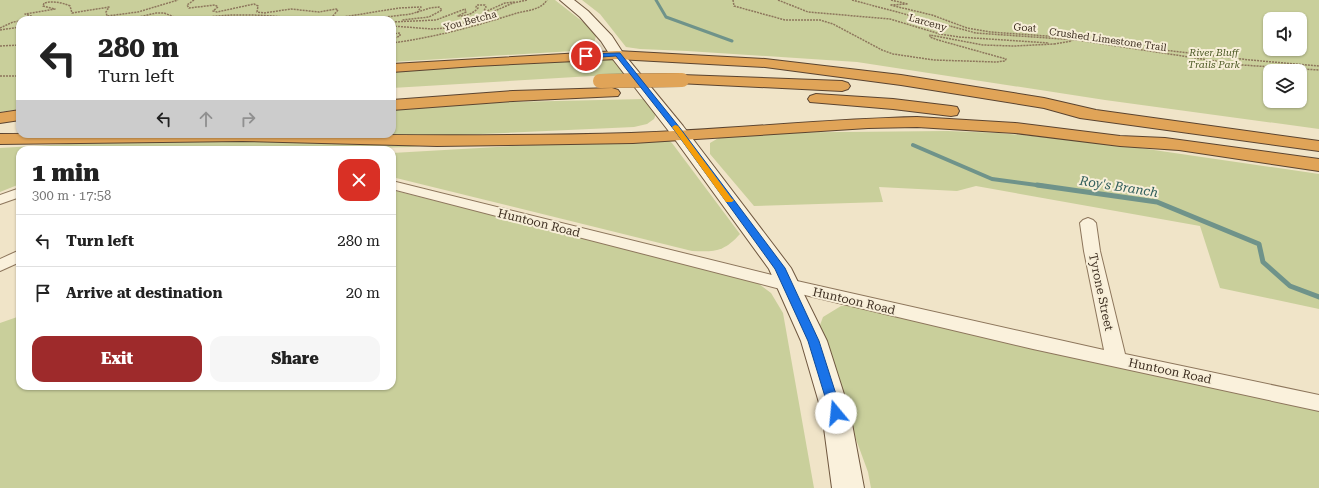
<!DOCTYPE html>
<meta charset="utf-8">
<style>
:root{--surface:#fff;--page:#f6f6f6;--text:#222;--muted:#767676;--line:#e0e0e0;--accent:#9e2a2b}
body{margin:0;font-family:"Roboto Serif",serif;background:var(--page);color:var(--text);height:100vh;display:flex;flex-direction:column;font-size:15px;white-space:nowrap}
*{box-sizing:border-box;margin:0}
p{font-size:13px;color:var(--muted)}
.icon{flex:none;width:22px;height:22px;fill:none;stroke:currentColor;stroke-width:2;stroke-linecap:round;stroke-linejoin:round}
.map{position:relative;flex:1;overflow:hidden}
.drawer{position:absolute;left:16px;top:146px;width:380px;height:244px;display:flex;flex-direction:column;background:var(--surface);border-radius:12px;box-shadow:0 1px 3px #0004}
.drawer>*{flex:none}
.banner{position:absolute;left:16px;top:16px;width:380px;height:122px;border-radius:12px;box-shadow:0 1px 3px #0004;background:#fff;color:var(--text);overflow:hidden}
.fabs{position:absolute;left:1263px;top:12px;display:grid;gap:8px}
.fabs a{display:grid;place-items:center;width:44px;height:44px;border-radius:8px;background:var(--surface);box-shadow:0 1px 3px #0004;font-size:20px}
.pin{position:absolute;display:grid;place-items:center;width:34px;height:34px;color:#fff;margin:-17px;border:2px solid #fff;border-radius:50%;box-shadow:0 1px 4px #0007}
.me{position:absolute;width:44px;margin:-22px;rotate:343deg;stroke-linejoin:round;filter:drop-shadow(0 0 3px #0008)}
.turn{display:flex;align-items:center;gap:14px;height:84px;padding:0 16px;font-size:18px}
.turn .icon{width:52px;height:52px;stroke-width:2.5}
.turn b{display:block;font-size:28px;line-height:34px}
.lanes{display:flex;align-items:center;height:38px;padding:0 16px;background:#0003;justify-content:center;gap:20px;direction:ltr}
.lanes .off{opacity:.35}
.round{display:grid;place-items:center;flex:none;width:42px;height:42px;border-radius:12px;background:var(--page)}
.overview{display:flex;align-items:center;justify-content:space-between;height:68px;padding:0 16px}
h1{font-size:24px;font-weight:800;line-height:30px}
.primary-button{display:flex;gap:8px;margin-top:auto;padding:8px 16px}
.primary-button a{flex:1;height:46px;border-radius:12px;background:var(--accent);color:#fff;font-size:16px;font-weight:800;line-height:46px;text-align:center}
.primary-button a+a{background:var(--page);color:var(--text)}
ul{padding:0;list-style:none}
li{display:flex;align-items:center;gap:12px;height:52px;padding:0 16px;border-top:1px solid var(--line)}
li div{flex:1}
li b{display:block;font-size:15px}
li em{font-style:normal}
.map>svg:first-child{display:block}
.green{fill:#c9cf9b;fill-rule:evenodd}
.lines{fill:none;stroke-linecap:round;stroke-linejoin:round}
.stream-far2{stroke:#6f938a;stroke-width:3}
.stream-far1{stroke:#6f938a;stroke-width:4}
.stream{stroke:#6f938a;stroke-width:5}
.street-casing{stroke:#8d765c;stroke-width:2}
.secondary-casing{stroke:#6f573f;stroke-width:2}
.highway-casing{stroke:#5b4430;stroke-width:2}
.path{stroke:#8d765c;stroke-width:1.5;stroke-dasharray:2 1;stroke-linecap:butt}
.street{fill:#faf1dc;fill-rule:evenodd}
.secondary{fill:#faf1dc;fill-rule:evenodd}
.highway{fill:#e0a458;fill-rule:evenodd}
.highway-bridge-casing{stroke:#5b4430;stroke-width:14;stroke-linecap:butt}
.highway-bridge{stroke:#e0a458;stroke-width:14}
.route{fill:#1a73e8;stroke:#114b97}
.slow{fill:#f59e0b}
.labels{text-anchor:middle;stroke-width:4;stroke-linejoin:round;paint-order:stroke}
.far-street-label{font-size:10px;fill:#3d2e20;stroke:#f7eed8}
.far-park-label{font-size:10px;font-style:italic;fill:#4d5a26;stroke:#f7eed8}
.street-label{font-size:12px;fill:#3d2e20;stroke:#f7eed8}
.water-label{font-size:13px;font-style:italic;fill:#2f5d5a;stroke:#f7eed8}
</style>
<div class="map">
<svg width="1319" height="488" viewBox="0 0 1319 488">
<rect width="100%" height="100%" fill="#f0e4c8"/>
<g class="green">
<polygon points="0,0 555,0 592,29 596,36 594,43 585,49 573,51 392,62 392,20 20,20 20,109 0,112"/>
<path d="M 582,0 L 1319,0 L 1319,129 L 1105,100 L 857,62 L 687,51 L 640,49 L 626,47 L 600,14 ZM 1270,19 L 1300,19 L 1300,49 L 1270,49 ZM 1270,71 L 1300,71 L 1300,101 L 1270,101 Z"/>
<polygon points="616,58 626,74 392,88 392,68"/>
<polygon points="645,99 656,114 654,119 647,124 634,127 458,135 396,136 300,134 392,134 392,109 512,102"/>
<polygon points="948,131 998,133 1099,142 1319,174 1319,309 1220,288 1200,226 976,186 957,191 879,187 883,202 754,206 710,154 710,143 722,136 742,133"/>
<path d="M 665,138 L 672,143 L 740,234 C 724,252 714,252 692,251 L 392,177 L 392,153 L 599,141 Z"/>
<polygon points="101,142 457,142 410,147 300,150 20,150 20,184 0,192 0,148"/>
<polygon points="392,190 755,281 771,293 783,313 814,488 0,488 0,323 20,316 20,361 17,364 20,364 20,386 392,386"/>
<polygon points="861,304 1319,403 1319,488 871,488 868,472 817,333 823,317 841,306"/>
</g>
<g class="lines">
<polyline class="stream-far2" points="656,0 666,17 732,41"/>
<polyline class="stream-far1" points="913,145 992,179 1044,186"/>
<polyline class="stream" points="1037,185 1157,202 1259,244 1263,262 1290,286 1319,297"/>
<defs>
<g id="street">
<polygon points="392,181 788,279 1104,350 1084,251 1080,223 1083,220 1088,218 1093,220 1096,223 1100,251 1125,354 1319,395 1319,411 1033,349 788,291 392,189"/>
<polygon points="20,188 20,197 0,204 0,195"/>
<polygon points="20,250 20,262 0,271 0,259"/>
</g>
<polygon id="secondary" points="560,0 574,0 588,11 612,36 623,53 683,126 791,268 827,341 850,413 864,488 832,488 822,413 801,341 769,269 671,134 612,58 601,41 580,17"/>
<g id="highway">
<polygon points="617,51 765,59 901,75 1044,98 1096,110 1319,141 1319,151 1080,118 1044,108 901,85 765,67 617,59 475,66 392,72 392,64"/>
<polygon points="682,75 842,81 848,83 850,86 848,89 842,91 677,83 674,80 677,77"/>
<polygon points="612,88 618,90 620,93 618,96 513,101 392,110 392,100 513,91"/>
<polygon points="816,94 893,99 951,106 957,107 959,111 957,115 951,116 893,109 810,102 808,99 810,96"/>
<polygon points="20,110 20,120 0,123 0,113"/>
<path d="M 917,117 L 1015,123 L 1120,136 L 1165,138 L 1319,159 L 1319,171 L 1179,150 L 1120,146 L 1015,133 L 917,127 L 868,128 L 633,143 L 437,146 L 242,141 L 0,144 L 0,134 C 209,131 421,139 631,133 C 727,130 822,119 917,117 Z"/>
</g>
</defs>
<use href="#street" class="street-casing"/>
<use href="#secondary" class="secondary-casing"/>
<use href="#highway" class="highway-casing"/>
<g class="path">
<polyline points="194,0 187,5 189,8 215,5 218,7 213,11 217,12 254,4 258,6 257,12 264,13 291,9 319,12 336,9 338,10 333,16 337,18 399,8 421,7 417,13"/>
<polyline points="733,0 734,6 785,20 820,20 833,24 882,50 893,54 934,60 996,62 1005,61 1006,59 938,40 930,37 930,35 983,45 1014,46 1054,44"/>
<polyline points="778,0 808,12 890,19 940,34 959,37 1049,43"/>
<polyline points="852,0 976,33 1077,40 1242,65 1319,70"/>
<polyline points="891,0 908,4 890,5 932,15 967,28 990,32 1075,38 1090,41"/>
<path d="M 28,20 L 34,17 L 25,14 L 55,9 L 43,6 L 44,3 C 53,1 61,2 70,6 L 72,13 L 109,7 L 106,12 L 107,16 L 138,12 L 178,0"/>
<polyline points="126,20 156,13 164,13 182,20"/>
<path d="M 201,20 L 198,19 C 228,12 276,15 307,20"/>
<polyline points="361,20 411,14 430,8 439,7 442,10 429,17 402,20"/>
<path d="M 392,22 L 436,20 L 465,9 L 466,12 L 458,16 C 466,16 473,14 478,8 L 476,7 L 477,5 L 485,5 L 486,7 L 484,11 L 487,11 L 505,3 L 515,2"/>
<polyline points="392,26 432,29 445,28 474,20 513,3 527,0"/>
<polyline points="0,28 13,22 20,21"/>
<polyline points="0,30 20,27"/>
<polyline points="392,34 400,33 400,36 392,39"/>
<path d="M 392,43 C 436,37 472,27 514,14 C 526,10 540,11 547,0"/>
<polyline points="1054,44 1072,41"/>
<polyline points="1111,44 1250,60 1319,66"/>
<polyline points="0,46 20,45"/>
<polyline points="0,76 20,76"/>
</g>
<use href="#street" class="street"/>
<use href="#secondary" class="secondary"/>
<use href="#highway" class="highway"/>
<defs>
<polyline id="highway-bridge" points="600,81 682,80"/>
</defs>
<use href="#highway-bridge" class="highway-bridge-casing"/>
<use href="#highway-bridge" class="highway-bridge"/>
</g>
<polygon class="route" points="618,53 620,53 680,128 785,268 819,341 842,413 841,416 836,418 832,416 830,413 808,341 775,269 675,131 616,56 586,58 583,56 586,54"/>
<polygon class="slow" points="675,125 678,126 732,199 734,200 732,202 726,202 672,127"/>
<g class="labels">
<g class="far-street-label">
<text transform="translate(470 20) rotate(-15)" y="4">You Betcha</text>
<text transform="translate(928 22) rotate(16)" y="4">Larceny</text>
<text transform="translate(1025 27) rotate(4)" y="4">Goat</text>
<text transform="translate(1108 39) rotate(8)" y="4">Crushed Limestone Trail</text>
</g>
<g class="far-park-label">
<text x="1214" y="56">River Bluff<tspan x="1214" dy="12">Trails Park</tspan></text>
</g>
<g class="street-label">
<text transform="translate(539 223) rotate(14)" y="4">Huntoon Road</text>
<text transform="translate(1101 292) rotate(78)" y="4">Tyrone Street</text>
<text transform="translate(854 301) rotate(13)" y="4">Huntoon Road</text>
<text transform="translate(1170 371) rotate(12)" y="4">Huntoon Road</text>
</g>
<g class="water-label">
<text transform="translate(1119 186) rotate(9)" y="5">Roy's Branch</text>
</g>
</g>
</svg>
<div class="fabs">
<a><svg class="icon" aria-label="sound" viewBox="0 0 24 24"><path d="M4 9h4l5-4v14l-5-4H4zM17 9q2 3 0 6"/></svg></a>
<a><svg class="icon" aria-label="layers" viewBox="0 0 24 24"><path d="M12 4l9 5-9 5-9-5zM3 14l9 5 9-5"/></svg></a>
</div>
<div class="pin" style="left:586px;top:56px;background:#d93025"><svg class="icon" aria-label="arrive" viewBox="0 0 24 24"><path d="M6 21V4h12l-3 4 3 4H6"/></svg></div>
<svg class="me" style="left:836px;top:413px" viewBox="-20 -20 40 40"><circle r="19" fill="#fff"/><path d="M0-13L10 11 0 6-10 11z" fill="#1a73e8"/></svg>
<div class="banner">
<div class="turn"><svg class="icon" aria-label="left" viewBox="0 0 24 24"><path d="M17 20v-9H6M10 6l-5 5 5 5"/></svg><div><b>280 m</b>Turn left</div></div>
<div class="lanes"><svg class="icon" aria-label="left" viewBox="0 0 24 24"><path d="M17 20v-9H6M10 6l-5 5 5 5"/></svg><svg class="icon off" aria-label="ahead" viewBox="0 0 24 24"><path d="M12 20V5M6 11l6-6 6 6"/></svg><svg class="icon off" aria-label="right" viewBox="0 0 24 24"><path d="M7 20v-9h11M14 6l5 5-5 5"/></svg></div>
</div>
<section class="drawer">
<div class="overview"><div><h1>1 min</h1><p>300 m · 17:58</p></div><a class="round" style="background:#d93025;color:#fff"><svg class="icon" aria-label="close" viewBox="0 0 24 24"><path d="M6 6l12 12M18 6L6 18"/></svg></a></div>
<ul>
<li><svg class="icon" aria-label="left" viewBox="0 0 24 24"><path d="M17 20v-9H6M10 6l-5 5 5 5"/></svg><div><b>Turn left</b></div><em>280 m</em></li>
<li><svg class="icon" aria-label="arrive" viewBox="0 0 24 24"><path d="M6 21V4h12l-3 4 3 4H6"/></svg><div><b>Arrive at destination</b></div><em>20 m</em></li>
</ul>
<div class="primary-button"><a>Exit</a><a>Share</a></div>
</section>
</div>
